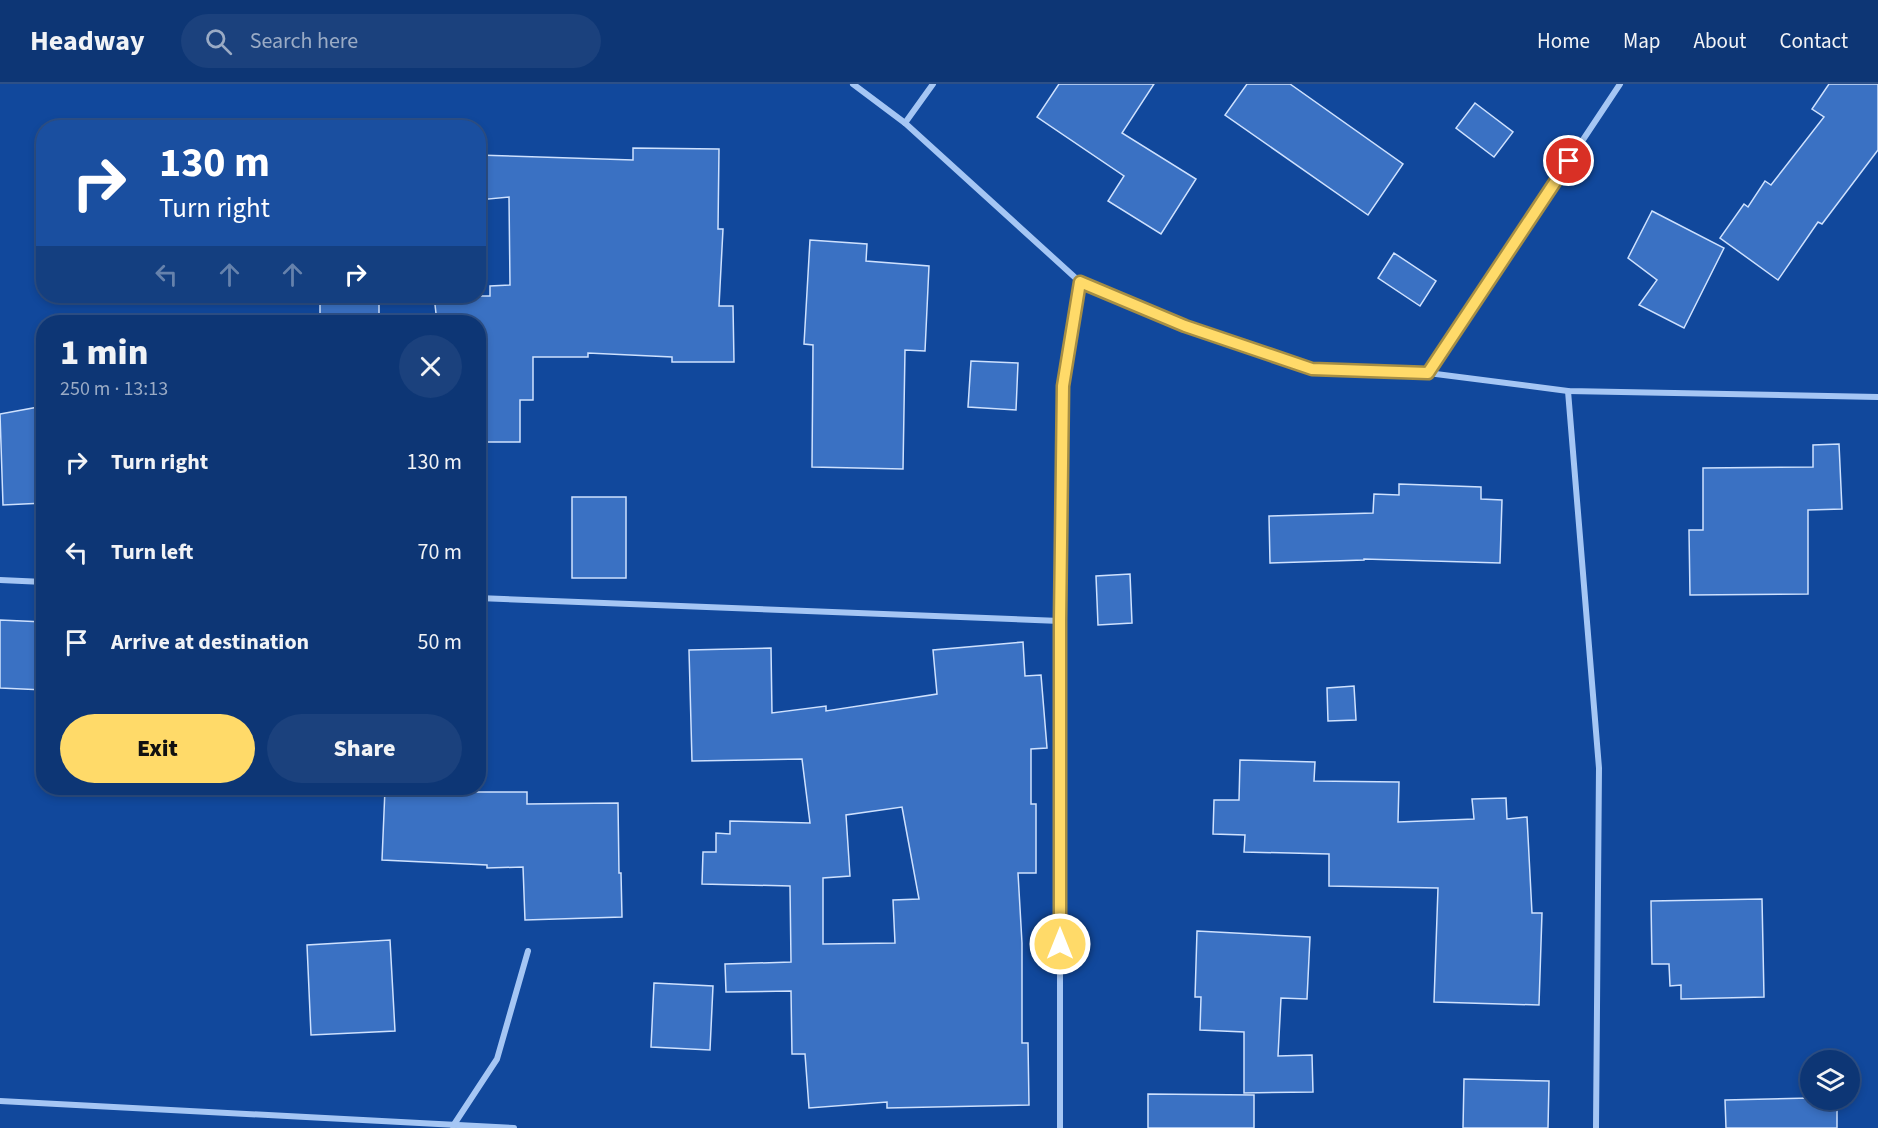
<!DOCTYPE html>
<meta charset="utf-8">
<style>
:root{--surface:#0d3675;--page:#1b417d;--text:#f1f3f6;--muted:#9aabc5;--line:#2d5087;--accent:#ffda69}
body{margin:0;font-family:"Source Sans 3",sans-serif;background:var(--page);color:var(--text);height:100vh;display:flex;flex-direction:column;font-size:22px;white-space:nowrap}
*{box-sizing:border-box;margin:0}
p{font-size:20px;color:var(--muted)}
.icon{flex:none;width:33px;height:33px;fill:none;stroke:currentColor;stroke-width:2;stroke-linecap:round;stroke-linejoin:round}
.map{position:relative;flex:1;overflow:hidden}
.drawer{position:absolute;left:36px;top:231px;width:450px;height:480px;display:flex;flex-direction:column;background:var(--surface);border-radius:24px;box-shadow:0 3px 9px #0003,0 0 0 2px var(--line)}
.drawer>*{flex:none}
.hud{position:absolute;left:36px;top:36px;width:450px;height:183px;border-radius:24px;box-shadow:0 3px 9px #0003,0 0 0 2px var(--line);background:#1a4fa0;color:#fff;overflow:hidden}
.buttons{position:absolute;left:1800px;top:966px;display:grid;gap:12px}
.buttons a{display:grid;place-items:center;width:60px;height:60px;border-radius:50%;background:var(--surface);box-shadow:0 3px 9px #0003,0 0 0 2px var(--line);font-size:30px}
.pin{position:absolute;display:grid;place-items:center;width:51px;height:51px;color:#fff;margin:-26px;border:3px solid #fff;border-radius:50%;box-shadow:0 2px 6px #0007}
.me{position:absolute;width:66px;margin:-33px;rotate:0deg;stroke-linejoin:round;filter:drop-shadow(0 0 4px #0008)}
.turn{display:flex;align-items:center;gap:21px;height:126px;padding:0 24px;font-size:27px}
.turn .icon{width:78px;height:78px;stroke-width:2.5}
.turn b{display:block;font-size:42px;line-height:51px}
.lanes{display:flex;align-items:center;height:57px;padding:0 24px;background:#0003;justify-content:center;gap:30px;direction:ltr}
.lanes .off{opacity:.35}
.round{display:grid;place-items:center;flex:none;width:63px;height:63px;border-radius:32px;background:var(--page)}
.head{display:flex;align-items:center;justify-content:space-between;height:102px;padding:0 24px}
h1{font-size:36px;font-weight:800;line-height:45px}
.button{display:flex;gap:12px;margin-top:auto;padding:12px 24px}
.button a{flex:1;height:69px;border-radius:36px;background:var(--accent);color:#111;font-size:24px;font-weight:800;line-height:69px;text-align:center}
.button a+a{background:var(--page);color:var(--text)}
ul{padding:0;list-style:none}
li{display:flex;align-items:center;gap:18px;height:90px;padding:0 24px}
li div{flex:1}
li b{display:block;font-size:22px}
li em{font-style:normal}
header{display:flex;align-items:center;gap:36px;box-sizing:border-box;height:84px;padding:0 30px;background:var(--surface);border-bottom:2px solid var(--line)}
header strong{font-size:28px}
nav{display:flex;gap:33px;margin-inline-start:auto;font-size:21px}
.search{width:420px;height:54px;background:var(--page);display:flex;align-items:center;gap:15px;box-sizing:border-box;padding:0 21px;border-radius:33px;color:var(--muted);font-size:22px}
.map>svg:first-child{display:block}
.building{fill:#3a71c3;stroke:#cee1fe;stroke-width:1.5;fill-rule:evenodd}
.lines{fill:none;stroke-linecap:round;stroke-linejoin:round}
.minor{stroke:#a5c6f4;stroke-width:6}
.route-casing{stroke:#a68e44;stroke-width:15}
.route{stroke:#ffda69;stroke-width:10}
</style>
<header>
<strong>Headway</strong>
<div class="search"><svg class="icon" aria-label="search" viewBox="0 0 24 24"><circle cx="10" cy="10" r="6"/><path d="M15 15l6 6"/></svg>Search here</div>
<nav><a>Home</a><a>Map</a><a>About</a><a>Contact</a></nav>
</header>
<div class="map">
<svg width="1878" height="1044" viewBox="0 0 1878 1044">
<rect width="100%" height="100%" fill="#11489c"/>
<g class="building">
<polygon points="1059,0 1154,0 1122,49 1196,95 1161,150 1108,117 1124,92 1037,33"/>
<polygon points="1247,0 1290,0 1403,80 1368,131 1225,31"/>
<polygon points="1829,0 1878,0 1878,66 1822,140 1818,138 1778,196 1720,154 1744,120 1748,123 1765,97 1771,101 1824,33 1812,25"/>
<polygon points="1475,19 1513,48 1494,73 1456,44"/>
<polygon points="633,64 719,65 718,145 723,145 719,222 733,222 734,278 672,278 672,273 588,269 588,273 533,273 533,316 520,316 520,358 478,358 478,238 437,238 434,212 490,212 490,202 510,201 509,113 478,116 478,71 633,76"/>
<polygon points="1652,127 1724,164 1684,244 1639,221 1657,196 1628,174"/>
<polygon points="810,156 867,160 866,177 929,182 925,267 905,266 903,385 812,383 813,261 804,260"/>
<polygon points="1394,169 1436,197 1420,222 1378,194"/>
<rect x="320" y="212" width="59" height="26"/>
<polygon points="971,277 1018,279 1016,326 968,323"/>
<polygon points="44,322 44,419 3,421 0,330"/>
<polygon points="1839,360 1842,425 1808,426 1808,510 1690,511 1689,446 1703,446 1703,384 1813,383 1813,361"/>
<polygon points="1399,400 1481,403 1481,415 1502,416 1500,479 1364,475 1364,476 1270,479 1269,432 1373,429 1374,410 1399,411"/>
<rect x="572" y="413" width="54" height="81"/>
<polygon points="1130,490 1132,539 1098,541 1096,492"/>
<polygon points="0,536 44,538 44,606 0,604"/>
<path d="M 1023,558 L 1025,592 L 1041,591 L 1047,664 L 1031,665 L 1031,720 L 1036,720 L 1036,789 L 1018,789 L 1022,859 L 1022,959 L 1028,959 L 1029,1021 L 887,1024 L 887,1018 L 809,1024 L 805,970 L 792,970 L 791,907 L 726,908 L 725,880 L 791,878 L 790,802 L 702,800 L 703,768 L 716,768 L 716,749 L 730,750 L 730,737 L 810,739 L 802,675 L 692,677 L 689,566 L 771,564 L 772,629 L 826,622 L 826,627 L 937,610 L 933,566 ZM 902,723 L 919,815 L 893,816 L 895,859 L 823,860 L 823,794 L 850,792 L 846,731 Z"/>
<polygon points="1354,602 1356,636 1328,637 1327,604"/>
<polygon points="1240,676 1315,678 1314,697 1399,698 1398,738 1474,735 1472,715 1506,714 1507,735 1527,733 1532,829 1542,829 1539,921 1434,918 1438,804 1329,802 1329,770 1244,768 1245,751 1213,750 1214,716 1239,716"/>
<polygon points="407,704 439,704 439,706 474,708 527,708 527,720 618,719 619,789 621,789 622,833 525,836 523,783 487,784 487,781 382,776 385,705 406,706"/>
<polygon points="1762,815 1764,913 1681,915 1681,901 1670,902 1669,880 1652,880 1651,817"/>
<polygon points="1197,847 1310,853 1307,915 1281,914 1278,972 1312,971 1313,1008 1244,1009 1244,948 1200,946 1201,913 1195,913"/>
<polygon points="390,856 395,947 311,951 307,861"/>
<polygon points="654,899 713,902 710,966 651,963"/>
<polygon points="1464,995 1549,997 1548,1044 1463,1044"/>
<polygon points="1148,1010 1254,1011 1254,1044 1148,1044"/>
<polygon points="1810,1014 1810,1016 1837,1016 1837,1044 1726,1044 1725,1016"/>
</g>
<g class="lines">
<g class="minor">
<polyline points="853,0 905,39 1080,198 1185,242 1312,285 1428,289 1568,307 1878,313"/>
<polyline points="905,39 933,0"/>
<polyline points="1428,289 1620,0"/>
<polyline points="1568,307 1599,684 1596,1044"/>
<polyline points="0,496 44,498"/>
<polyline points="478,514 1060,537"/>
<polyline points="0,1017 514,1044"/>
<polyline points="453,1042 497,975 528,867"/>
<polyline points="1060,1044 1060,537 1063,302 1080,198"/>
</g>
</g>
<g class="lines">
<defs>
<polyline id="route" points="1060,860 1060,537 1063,302 1080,198 1185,242 1312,285 1428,289 1569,77"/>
</defs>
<use href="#route" class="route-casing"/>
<use href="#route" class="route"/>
</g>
</svg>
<div class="buttons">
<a><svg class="icon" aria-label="layers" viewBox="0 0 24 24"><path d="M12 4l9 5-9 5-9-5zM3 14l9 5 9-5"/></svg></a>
</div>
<div class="pin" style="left:1569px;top:77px;background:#d93025"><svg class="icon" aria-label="arrive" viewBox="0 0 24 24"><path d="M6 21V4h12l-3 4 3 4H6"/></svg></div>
<svg class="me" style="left:1060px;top:860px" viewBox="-20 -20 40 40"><circle r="17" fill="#ffda69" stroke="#fff" stroke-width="3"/><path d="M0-11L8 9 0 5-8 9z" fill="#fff"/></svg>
<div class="hud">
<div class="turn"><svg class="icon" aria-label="right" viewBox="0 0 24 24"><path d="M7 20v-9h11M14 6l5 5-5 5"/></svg><div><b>130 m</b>Turn right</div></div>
<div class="lanes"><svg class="icon off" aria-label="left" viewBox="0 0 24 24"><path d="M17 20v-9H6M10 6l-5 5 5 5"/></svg><svg class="icon off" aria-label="ahead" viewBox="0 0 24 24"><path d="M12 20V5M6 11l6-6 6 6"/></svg><svg class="icon off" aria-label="ahead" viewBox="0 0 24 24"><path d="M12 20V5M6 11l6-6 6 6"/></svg><svg class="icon" aria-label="right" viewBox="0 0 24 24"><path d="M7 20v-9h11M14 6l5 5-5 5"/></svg></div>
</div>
<section class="drawer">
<div class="head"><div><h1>1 min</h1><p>250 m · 13:13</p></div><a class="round"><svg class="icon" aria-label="close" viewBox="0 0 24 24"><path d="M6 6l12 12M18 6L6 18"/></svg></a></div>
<ul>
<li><svg class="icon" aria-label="right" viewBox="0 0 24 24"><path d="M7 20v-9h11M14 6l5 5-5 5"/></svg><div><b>Turn right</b></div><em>130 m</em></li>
<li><svg class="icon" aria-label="left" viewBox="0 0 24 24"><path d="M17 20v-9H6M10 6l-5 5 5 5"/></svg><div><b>Turn left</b></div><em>70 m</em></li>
<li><svg class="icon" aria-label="arrive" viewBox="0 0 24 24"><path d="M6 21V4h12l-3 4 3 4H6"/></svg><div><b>Arrive at destination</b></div><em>50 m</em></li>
</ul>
<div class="button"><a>Exit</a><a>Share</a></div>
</section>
</div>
